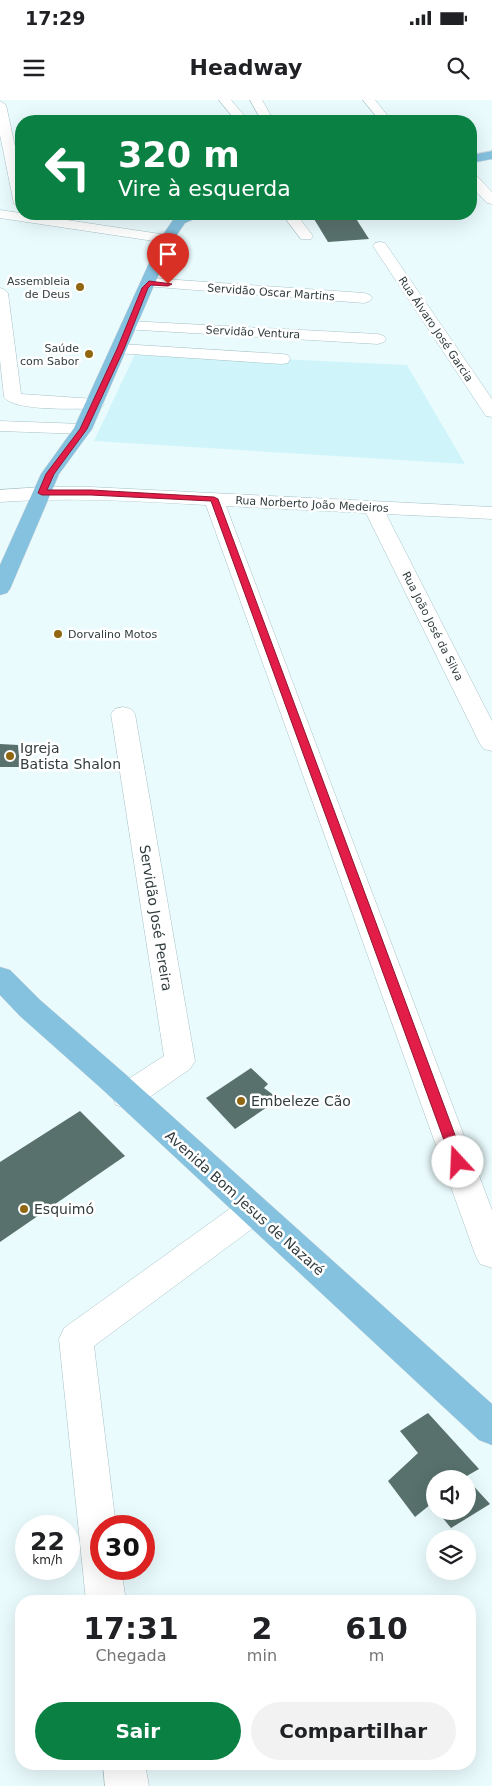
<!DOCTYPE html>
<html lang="pt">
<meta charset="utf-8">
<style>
:root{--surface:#fff;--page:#f2f2f2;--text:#202124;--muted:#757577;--accent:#0b8043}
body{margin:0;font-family:"DejaVu Sans",sans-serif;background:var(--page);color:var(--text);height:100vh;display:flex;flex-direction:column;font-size:19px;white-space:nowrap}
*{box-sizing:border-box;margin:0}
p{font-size:16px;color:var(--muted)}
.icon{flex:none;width:28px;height:28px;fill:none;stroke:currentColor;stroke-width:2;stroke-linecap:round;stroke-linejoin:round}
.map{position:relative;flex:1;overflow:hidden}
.side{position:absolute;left:15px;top:1495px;width:461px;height:175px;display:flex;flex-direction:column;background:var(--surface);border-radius:20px;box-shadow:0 5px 20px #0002}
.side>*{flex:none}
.banner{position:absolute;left:15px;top:15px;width:462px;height:105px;border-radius:20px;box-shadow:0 5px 20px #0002;background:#0b8043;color:#fff;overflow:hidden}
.buttons{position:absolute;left:426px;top:1370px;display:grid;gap:10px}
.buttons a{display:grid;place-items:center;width:50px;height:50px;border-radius:50%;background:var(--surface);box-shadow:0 5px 20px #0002;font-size:25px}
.speed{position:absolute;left:15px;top:1415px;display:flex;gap:10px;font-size:25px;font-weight:700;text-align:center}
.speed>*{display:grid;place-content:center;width:65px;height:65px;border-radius:50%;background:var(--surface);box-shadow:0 5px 20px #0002;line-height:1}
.speed small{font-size:12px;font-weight:400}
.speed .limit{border:8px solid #d22;background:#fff;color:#111}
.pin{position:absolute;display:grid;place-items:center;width:42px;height:42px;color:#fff;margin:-51px -21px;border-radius:50% 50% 50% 0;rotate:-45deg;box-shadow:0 0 5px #0007}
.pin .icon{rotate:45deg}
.me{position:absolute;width:55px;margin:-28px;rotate:340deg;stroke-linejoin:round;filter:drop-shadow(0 0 4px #0008)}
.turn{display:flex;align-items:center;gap:18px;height:105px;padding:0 20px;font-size:22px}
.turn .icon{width:65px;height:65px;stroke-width:2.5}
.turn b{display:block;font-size:35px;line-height:42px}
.eta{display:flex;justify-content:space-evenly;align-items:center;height:85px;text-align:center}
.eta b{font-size:30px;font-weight:700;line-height:35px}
.primary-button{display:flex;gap:10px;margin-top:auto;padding:10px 20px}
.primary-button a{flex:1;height:58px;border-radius:30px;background:var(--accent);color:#fff;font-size:20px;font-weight:700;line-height:58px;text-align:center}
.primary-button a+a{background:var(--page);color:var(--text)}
.status{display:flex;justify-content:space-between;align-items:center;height:35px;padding:0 25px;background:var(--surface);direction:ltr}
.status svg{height:14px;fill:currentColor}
header{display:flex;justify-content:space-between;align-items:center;height:65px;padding:0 20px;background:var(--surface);font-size:22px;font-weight:700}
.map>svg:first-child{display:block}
.built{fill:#cff5fb}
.building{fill:#58716c}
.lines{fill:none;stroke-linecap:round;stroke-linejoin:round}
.minor-casing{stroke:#a7c2c7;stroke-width:1}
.major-casing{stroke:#d6d8d9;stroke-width:1}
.minor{fill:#fff;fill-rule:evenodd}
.major{fill:#85c2df;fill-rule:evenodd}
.route{fill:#e11d48;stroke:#92132f}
.poi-dot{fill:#916610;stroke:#fff;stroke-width:2}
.labels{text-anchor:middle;stroke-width:5;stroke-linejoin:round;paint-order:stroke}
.far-poi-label{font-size:11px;fill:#323d3f;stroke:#fff;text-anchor:end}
.far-street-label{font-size:11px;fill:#323d3f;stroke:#fff}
.poi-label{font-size:14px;fill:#323d3f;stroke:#fff;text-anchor:start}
.street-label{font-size:14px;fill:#323d3f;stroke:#fff}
</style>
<div class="status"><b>17:29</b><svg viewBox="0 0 49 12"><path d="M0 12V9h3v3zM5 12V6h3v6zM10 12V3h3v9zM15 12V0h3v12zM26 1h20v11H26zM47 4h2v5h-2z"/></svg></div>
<header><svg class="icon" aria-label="menu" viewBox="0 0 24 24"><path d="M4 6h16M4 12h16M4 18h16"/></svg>Headway<svg class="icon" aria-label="search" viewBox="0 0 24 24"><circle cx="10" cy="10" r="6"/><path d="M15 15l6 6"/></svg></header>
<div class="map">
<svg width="492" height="1686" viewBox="0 0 492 1686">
<rect width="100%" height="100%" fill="#eafbfd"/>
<polygon class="built" points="136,252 407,265 465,364 94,341"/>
<g class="building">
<polygon points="311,114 353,114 369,139 328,142"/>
<polygon points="0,644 18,645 20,667 0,667"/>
<polygon points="251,968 268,984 264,988 279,999 235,1029 206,998"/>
<polygon points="80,1011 125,1056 0,1142 0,1062"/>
<polygon points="428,1313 479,1369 465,1377 466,1379 435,1379 435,1408 431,1404 415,1417 388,1381 418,1353 400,1331"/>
<polygon points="468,1380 490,1404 451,1428 437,1411 468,1411"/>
</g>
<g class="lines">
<defs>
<g id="minor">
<polygon points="219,0 231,0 249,21 236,21"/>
<polygon points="250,0 262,0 274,21 262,21"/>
<polygon points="363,0 375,0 392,21 380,21"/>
<polygon points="0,1 6,5 21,74 21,108 14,104 0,35"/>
<polygon points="471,74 476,75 492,92 492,104 487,103 471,86"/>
<polygon points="0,110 167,135 172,136 174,139 172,142 167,143 0,118"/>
<polygon points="282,114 296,114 313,136 311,139 301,139"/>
<polygon points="380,142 385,143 492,299 492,317 486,316 373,146 375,143"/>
<polygon points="149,178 364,193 370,195 372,198 370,201 364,203 144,186 141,183 144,180"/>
<path d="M 0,188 L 5,190 L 8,193 L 21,294 L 95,299 L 101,300 L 104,304 L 101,308 L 95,309 C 76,308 15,312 4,297 L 0,260 Z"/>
<polygon points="129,221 378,234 384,236 386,239 384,242 378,244 123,229 121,226 123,223"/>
<polygon points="121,244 282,254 288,255 290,259 288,263 282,264 115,253 113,249 115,245"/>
<polygon points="0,321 83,324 89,325 92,329 89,333 83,334 0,331"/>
<path d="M 42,387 L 91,387 L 492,407 L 492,419 L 386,414 L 492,621 L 492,651 L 484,649 L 480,644 L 366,413 L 226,406 L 492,1110 L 492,1168 L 480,1164 L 475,1154 L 206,405 C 137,401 69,397 0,402 L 0,390 Z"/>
<polygon points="123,607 131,609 135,614 195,961 190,969 138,1005 127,1008 116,1005 112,996 116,987 164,956 111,614 115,609"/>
<polygon points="253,1096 264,1100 269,1110 264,1120 94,1246 116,1426 101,1426 101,1469 121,1469 126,1501 86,1501 59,1239 64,1228 242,1100"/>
<polygon points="103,1664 145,1664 149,1686 105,1686"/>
</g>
<g id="major">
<polygon points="492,51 492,59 471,63 471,55"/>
<polygon points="183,114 201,114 199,117 185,123 174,139 92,329 59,374 10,489 7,493 0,495 0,465 41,374 74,328 160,139 175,117"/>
<polygon points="0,867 10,870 40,900 124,973 492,1304 492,1345 479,1340 102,989 20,916 0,895"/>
</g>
</defs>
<use href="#minor" class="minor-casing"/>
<use href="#major" class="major-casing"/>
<use href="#minor" class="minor"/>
<use href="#major" class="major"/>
</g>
<polygon class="route" points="149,181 172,184 168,186 151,185 148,188 124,249 87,329 54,374 47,390 91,390 214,397 218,399 465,1062 463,1066 458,1067 454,1066 452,1062 211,401 91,395 42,395 38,393 46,374 80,329 117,249 142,188"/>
<g class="poi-dot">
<circle cx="80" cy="187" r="5"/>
<circle cx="89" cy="254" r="5"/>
<circle cx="58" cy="534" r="5"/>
<circle cx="10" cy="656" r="5"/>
<circle cx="241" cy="1001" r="5"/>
<circle cx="24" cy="1109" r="5"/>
</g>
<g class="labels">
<g class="far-poi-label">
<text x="70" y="185">Assembleia<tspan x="70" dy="13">de Deus</tspan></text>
<text x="79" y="252">Saúde<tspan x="79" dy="13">com Sabor</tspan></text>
<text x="68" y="538" text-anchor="start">Dorvalino Motos</text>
</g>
<g class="far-street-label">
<text transform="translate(271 192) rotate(4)" y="4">Servidão Oscar Martins</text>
<text transform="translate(436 229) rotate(56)" y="4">Rua Álvaro José Garcia</text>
<text transform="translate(253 232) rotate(3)" y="4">Servidão Ventura</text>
<text transform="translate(312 404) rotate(3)" y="4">Rua Norberto João Medeiros</text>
<text transform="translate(433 526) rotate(63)" y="4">Rua João José da Silva</text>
</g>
<g class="poi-label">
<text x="20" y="653">Igreja<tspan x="20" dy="16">Batista Shalon</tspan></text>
<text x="251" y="1006">Embeleze Cão</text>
<text x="34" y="1114">Esquimó</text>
</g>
<g class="street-label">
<text transform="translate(156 818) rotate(81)" y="5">Servidão José Pereira</text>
<text transform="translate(245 1103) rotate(42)" y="5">Avenida Bom Jesus de Nazaré</text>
</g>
</g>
</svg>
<div class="buttons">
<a><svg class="icon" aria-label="sound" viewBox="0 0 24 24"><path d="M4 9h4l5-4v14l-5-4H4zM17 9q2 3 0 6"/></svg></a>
<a><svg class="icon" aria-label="layers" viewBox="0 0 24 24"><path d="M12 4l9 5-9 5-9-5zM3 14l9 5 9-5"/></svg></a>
</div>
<div class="speed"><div>22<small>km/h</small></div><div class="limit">30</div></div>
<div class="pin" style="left:168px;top:184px;background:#d93025"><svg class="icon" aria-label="arrive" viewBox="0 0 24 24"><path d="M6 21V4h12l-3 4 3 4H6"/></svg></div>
<svg class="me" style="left:458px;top:1062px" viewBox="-20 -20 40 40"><circle r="19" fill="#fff"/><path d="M0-13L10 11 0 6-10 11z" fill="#e11d48"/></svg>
<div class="banner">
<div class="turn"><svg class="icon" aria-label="left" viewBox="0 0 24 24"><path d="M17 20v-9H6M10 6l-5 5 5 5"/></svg><div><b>320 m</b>Vire à esquerda</div></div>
</div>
<section class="side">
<div class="eta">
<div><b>17:31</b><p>Chegada</p></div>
<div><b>2</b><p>min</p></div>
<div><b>610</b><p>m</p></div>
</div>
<div class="primary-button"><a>Sair</a><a>Compartilhar</a></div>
</section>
</div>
